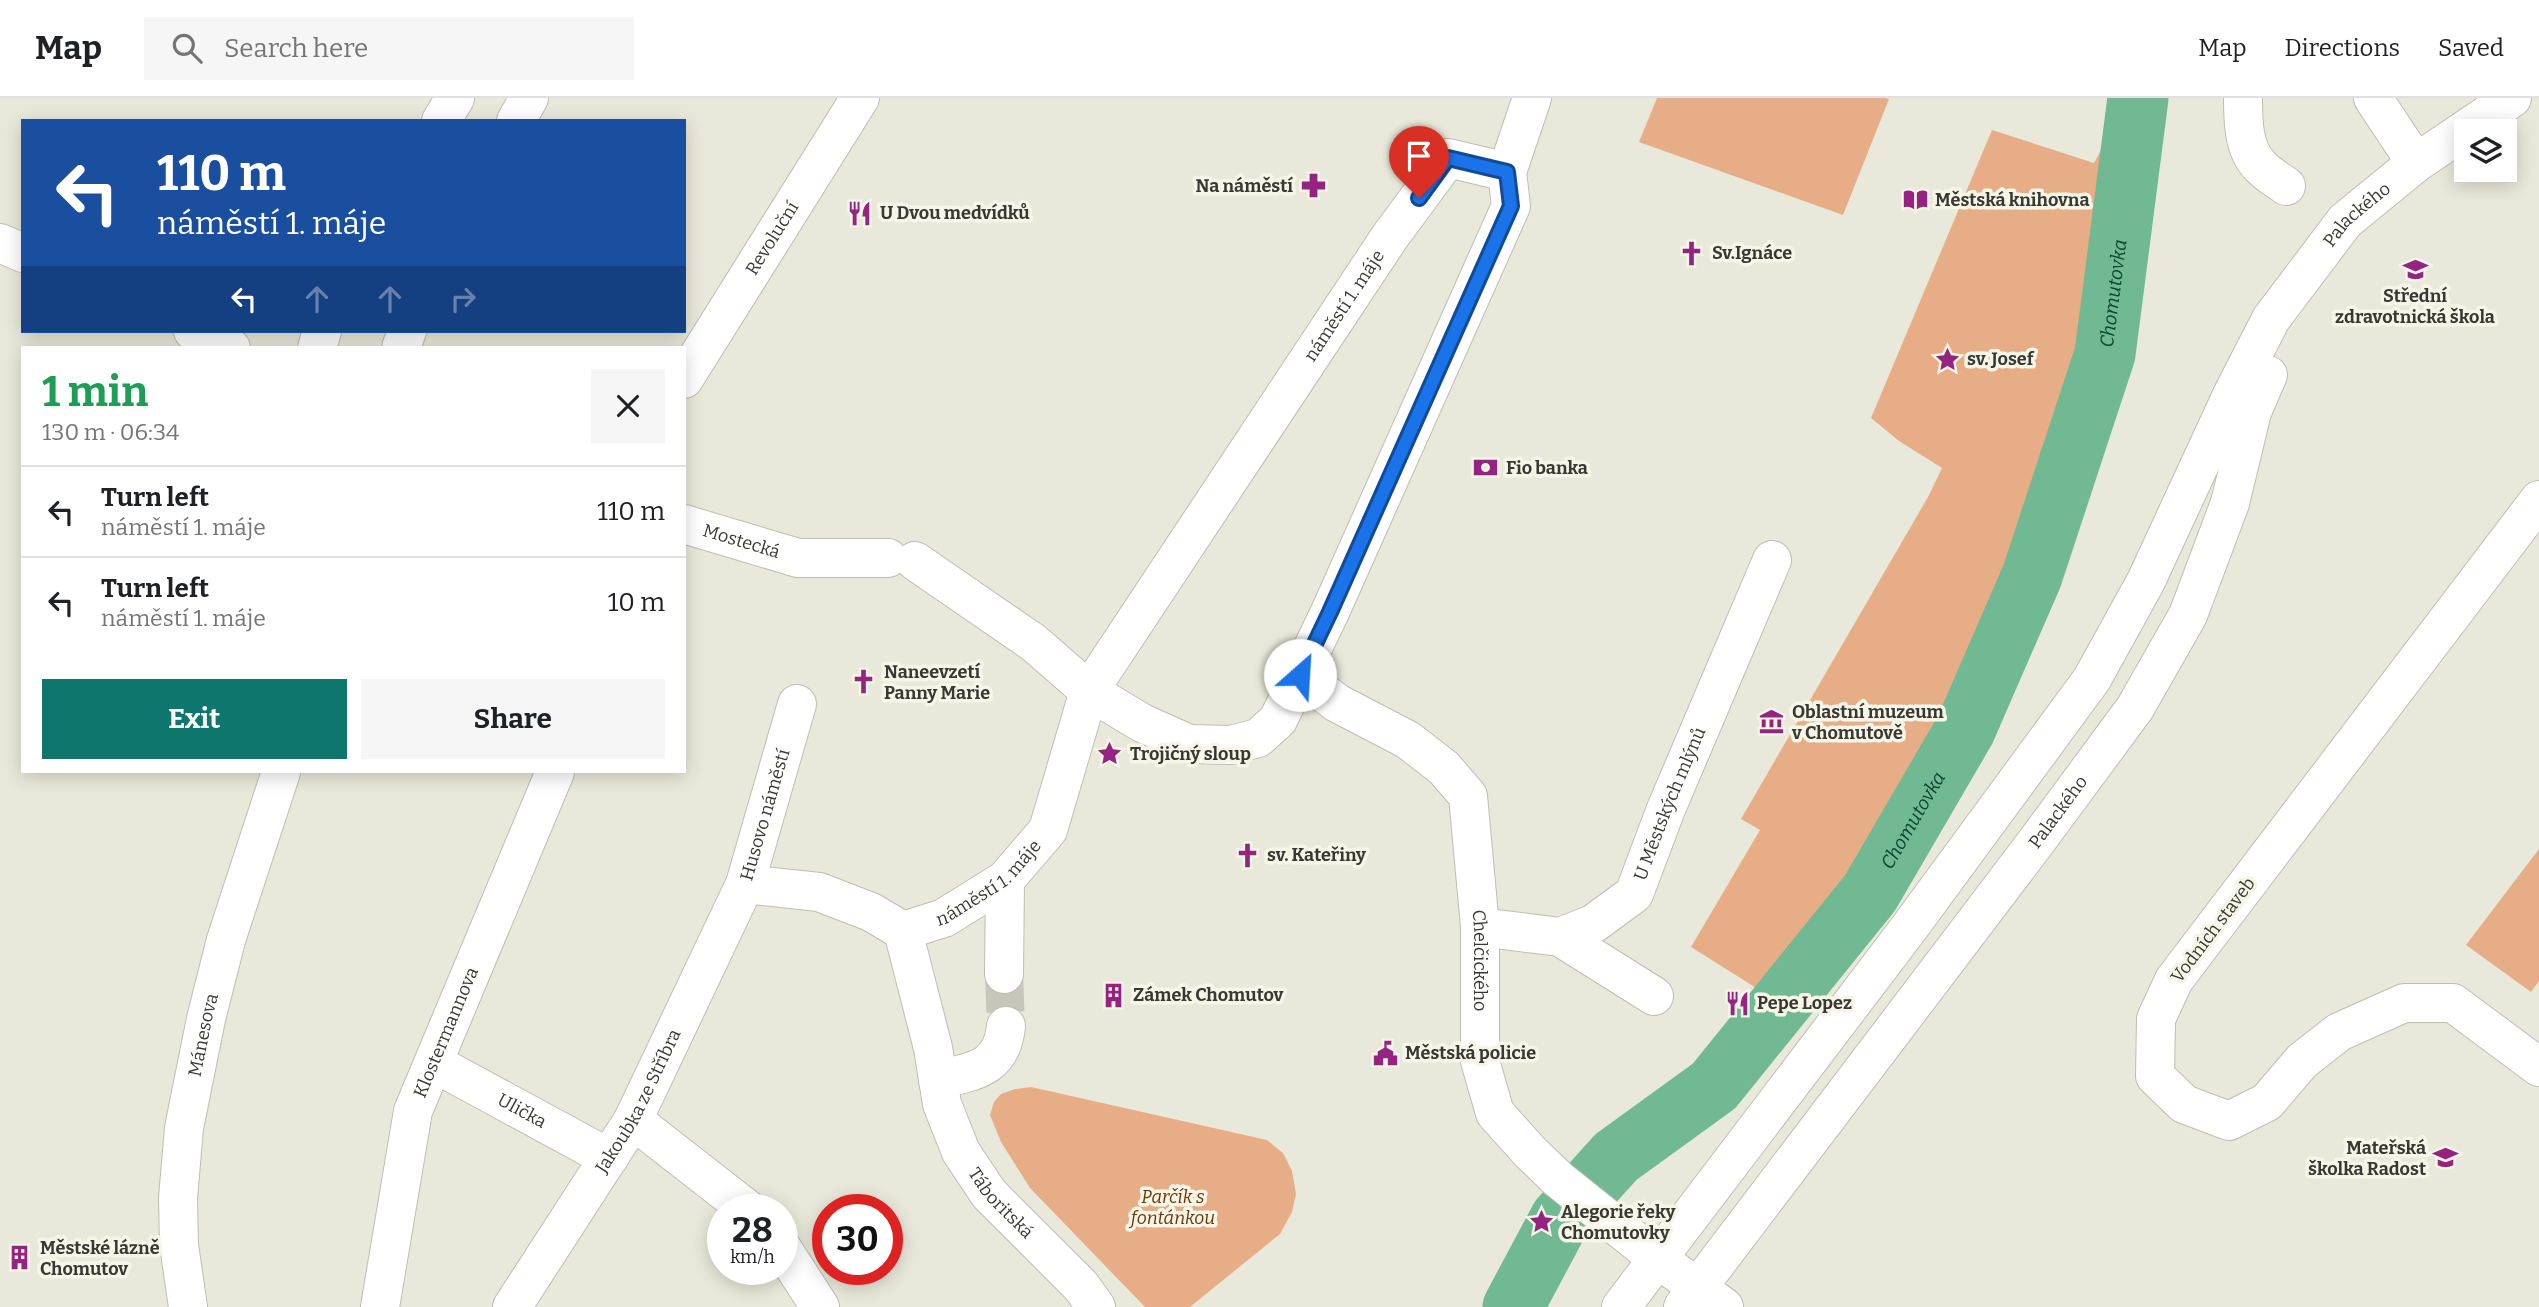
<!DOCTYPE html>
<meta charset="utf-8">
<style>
:root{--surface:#fff;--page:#f6f6f6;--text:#202124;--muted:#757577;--line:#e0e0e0;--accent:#0f766e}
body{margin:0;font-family:Bitter,serif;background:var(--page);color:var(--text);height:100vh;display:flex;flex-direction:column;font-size:26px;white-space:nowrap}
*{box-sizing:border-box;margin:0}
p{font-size:23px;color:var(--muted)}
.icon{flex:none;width:38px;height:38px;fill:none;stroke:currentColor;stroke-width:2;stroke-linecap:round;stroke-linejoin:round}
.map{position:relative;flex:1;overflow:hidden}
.side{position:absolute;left:21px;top:248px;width:665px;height:427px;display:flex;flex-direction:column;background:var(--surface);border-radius:0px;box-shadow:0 4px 18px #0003}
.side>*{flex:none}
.guide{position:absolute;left:21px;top:21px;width:665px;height:214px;border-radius:0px;box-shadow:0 4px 18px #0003;background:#1a4fa0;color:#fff;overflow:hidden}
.controls{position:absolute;left:2454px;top:21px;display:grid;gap:14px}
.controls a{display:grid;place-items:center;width:63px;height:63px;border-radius:0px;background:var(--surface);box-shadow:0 4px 18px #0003;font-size:35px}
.speed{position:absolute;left:707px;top:1096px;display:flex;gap:14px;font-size:35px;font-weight:700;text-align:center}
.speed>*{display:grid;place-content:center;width:91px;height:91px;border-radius:50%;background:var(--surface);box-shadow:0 4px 18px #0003;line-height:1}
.speed small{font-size:18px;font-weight:400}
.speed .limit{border:10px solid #d22;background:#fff;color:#111}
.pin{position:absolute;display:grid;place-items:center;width:60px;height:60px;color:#fff;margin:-72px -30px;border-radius:50% 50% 50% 0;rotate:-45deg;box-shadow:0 0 7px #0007}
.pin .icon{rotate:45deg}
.me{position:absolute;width:77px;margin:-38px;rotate:26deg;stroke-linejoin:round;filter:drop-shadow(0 0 5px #0008)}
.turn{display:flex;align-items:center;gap:24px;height:147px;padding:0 21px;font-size:32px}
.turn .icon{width:91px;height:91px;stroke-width:2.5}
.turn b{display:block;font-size:49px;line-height:60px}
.lanes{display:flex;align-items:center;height:66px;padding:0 21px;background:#0003;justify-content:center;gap:35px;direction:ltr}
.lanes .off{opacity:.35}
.round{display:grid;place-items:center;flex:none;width:74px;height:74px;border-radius:0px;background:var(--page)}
.overview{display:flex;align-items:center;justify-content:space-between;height:119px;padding:0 21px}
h1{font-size:42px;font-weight:700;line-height:52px;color:#1e9e55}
.cta{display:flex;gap:14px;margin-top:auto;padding:14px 21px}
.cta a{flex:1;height:80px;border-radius:0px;background:var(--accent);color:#fff;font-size:28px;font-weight:700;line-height:80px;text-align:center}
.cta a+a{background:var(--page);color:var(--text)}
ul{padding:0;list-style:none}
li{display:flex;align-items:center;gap:21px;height:91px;padding:0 21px;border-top:2px solid var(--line)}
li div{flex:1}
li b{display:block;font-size:26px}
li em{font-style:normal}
header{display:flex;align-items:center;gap:42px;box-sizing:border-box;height:98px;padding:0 35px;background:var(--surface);border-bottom:2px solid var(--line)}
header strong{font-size:33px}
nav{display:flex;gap:38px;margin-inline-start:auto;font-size:24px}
.search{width:490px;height:63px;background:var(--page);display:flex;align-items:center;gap:18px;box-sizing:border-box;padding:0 24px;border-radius:0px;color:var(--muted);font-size:26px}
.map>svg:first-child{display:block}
.green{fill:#e7ad86}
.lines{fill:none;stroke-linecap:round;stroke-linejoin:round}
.river{stroke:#70b992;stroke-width:61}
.minor-tunnel{stroke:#c6c6ba;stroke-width:38;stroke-dasharray:38 19;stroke-linecap:butt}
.minor-casing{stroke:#bebeb0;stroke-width:40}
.major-casing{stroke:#bebeb0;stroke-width:40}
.minor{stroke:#fff;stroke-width:38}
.major{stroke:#fff;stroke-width:38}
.route-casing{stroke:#114b97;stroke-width:18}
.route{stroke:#1a73e8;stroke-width:12}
.labels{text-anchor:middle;stroke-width:7;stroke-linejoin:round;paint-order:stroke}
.poi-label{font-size:18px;font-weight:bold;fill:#393934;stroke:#f6f6e8;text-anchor:start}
.street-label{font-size:18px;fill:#393934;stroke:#f6f6e8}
.park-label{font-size:18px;font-style:italic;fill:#6d3400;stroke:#f6f6e8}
.water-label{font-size:19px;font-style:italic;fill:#0a462d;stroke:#f6f6e8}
</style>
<header>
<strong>Map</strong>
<div class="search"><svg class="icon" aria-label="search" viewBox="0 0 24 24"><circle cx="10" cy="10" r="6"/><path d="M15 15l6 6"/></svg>Search here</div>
<nav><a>Map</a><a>Directions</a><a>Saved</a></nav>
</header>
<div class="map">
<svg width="2539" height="1209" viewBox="0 0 2539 1209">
<rect width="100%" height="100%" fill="#e9e9db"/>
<g class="green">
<polygon points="1657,0 1885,0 1889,1 1843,117 1639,44"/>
<polygon points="1992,32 2094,65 2101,52 2119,59 2102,213 2047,402 1998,524 1989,537 1933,666 1839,819 1769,898 1691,849 1760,732 1741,721 1928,399 1942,370 1899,343 1871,320"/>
<polygon points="2539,751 2539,883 2531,894 2466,847"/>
<polygon points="1031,989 1267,1042 1283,1055 1292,1073 1296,1096 1292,1114 1280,1136 1190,1209 1145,1209 1030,1090 1001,1044 990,1017 994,1004 1001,996 1015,991"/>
</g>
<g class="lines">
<path class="river" id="s1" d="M 1513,1209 L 1560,1121 L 1616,1059 L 1714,988 L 1870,795 L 1965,632 L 2032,478 L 2105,256 L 2138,0"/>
<polyline class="minor-tunnel" points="1004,876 1006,928"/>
<defs>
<g id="minor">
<path d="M 2243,0 C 2243,22 2243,51 2260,68 C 2267,76 2278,82 2286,88"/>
<polyline points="2373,0 2416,65"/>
<polyline points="441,23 455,0"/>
<polyline points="516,23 529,0"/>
<polyline points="1507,74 1532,0"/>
<polyline points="0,145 23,155"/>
<polyline points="193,233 231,250"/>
<polyline points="317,250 322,233"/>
<polyline points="401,250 407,233"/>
<path id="s2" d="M 684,281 L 860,0"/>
<polyline points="2539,402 2174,882 2156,921 2155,978 2184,1006 2229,1023 2267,1004 2302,963 2339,934 2404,905 2453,905 2539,969"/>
<path id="s3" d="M 684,426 L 798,460 L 888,460"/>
<path id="s4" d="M 1300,577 L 1337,605 L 1408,642 L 1444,670 L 1468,698 L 1480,829 L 1480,963 L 1495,1015 L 1530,1054 L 1558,1081 L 1658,1161 L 1724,1209"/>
<polyline points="745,786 819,794 871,814 903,833"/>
<path id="s5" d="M 1480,829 L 1560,839 L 1593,826 L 1634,796 L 1666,711 L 1772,462"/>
<path id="s6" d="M 903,833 L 944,820 L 1005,782 L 1048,732 L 1089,593 L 1389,140 L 1448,60 L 1507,74 L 1511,108 L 1330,514 L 1278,622 L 1258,640 L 1231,647 L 1189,646 L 1142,625 L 1089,593 L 1034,545 L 915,463"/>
<path id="s7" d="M 903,833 L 933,950 L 942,1006 L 961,1054 L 989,1096 L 1081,1188 L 1096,1209"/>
<polyline points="1560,839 1654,898"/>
<polyline points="1004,876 1005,782"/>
<path id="s8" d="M 434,965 L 609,1060"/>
<path d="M 938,982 C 974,973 1002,971 1006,928"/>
<polyline points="633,1022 747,1111"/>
<polyline points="782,1150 820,1209"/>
<path id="s9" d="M 188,1209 L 179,1147 L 178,1100 L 184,1030 L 206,921 L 226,842 L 281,674"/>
<path id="s10" d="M 380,1209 L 413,1013 L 555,674"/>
<path id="s11" d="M 512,1209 L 633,1022 L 745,786 L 797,606"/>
</g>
<g id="major">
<path id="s12" d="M 1621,1209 L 1909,830 L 2092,581 L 2146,483 L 2232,297 L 2271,221 L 2345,123 L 2416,65 L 2512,0"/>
<path id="s13" d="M 1683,1209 L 2036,744 L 2135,610 L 2188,517 L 2230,405 L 2252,314 L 2268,277"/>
</g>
</defs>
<use href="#minor" class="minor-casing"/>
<use href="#major" class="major-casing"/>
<use href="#minor" class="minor"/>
<use href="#major" class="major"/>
</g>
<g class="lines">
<defs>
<polyline id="route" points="1300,577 1330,514 1511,108 1507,74 1448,60 1419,100"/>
</defs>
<use href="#route" class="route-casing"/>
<use href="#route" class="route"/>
</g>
<defs>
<symbol id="pharmacy-bare" viewBox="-9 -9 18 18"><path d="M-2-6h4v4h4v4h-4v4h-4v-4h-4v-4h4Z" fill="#952381" stroke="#f6f6e8" stroke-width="2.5" paint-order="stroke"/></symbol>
<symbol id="library-bare" viewBox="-9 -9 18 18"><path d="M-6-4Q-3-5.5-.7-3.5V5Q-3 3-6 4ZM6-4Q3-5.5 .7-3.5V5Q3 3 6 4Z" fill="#952381" stroke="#f6f6e8" stroke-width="2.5" paint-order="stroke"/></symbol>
<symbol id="restaurant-bare" viewBox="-9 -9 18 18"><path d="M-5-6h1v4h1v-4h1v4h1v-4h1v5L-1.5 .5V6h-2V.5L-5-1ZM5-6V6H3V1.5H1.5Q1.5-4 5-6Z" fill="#952381" stroke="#f6f6e8" stroke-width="2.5" paint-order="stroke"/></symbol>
<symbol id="church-bare" viewBox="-9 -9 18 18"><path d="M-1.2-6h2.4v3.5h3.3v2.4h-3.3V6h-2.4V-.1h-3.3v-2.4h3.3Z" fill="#952381" stroke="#f6f6e8" stroke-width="2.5" paint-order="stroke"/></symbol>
<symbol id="school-bare" viewBox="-9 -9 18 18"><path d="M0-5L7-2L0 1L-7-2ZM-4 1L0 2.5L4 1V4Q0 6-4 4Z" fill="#952381" stroke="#f6f6e8" stroke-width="2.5" paint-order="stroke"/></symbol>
<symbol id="sight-bare" viewBox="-9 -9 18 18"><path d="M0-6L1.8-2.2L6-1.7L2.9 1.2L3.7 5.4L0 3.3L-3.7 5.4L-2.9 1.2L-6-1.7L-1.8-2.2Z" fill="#952381" stroke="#f6f6e8" stroke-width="2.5" paint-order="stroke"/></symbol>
<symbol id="bank-bare" viewBox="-9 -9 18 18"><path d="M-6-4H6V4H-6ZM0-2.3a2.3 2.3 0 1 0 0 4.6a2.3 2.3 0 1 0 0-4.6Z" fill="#952381" stroke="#f6f6e8" stroke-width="2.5" paint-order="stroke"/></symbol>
<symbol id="museum-bare" viewBox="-9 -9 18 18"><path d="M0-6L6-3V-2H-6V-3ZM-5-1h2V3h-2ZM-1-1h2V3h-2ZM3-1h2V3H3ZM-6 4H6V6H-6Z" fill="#952381" stroke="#f6f6e8" stroke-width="2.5" paint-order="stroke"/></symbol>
<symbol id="building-bare" viewBox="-9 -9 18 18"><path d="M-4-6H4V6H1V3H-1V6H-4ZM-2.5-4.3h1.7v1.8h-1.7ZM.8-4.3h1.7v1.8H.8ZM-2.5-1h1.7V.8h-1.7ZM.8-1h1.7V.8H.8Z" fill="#952381" stroke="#f6f6e8" stroke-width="2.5" paint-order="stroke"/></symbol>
<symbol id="civic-bare" viewBox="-9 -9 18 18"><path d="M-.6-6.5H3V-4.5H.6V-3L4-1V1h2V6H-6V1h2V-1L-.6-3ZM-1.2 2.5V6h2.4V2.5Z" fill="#952381" stroke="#f6f6e8" stroke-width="2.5" paint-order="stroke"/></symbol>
</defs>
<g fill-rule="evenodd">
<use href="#pharmacy-bare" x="1296" y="70" width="35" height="35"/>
<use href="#library-bare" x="1898" y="84" width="35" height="35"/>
<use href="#restaurant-bare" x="842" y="98" width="35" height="35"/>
<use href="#church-bare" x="1674" y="138" width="35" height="35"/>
<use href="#school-bare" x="2398" y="154" width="35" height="35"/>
<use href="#sight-bare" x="1930" y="244" width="35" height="35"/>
<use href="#bank-bare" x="1468" y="352" width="35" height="35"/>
<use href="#church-bare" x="846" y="566" width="35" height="35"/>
<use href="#museum-bare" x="1754" y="606" width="35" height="35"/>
<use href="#sight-bare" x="1092" y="638" width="35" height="35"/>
<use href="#church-bare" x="1230" y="740" width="35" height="35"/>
<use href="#building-bare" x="1096" y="880" width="35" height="35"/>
<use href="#restaurant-bare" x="1720" y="888" width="35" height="35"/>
<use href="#civic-bare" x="1368" y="938" width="35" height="35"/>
<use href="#school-bare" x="2428" y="1042" width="35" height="35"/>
<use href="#sight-bare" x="1524" y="1106" width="35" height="35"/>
<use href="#building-bare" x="2" y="1142" width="35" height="35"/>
</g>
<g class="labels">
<g class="poi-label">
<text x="1293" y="94" text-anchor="end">Na náměstí</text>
<text x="1935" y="108">Městská knihovna</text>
<text x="880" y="121">U Dvou medvídků</text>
<text x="1712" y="161">Sv.Ignáce</text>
<text x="2415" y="204" text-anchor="middle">Střední<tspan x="2415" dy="21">zdravotnická škola</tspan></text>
<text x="1967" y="267">sv. Josef</text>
<text x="1506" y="376">Fio banka</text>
<text x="884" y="580">Naneevzetí<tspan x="884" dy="21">Panny Marie</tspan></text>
<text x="1792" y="620">Oblastní muzeum<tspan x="1792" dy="21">v Chomutově</tspan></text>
<text x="1130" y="662">Trojičný sloup</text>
<text x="1267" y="763">sv. Kateřiny</text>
<text x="1133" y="903">Zámek Chomutov</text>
<text x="1757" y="911">Pepe Lopez</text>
<text x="1405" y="961">Městská policie</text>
<text x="2426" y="1056" text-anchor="end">Mateřská<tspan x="2426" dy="21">školka Radost</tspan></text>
<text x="1561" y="1120">Alegorie řeky<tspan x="1561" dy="21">Chomutovky</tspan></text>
<text x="40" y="1156">Městské lázně<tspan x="40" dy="21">Chomutov</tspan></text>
</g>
<g class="street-label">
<text dy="6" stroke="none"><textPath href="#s12" startOffset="1323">Palackého</textPath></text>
<text dy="6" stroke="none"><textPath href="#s2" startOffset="166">Revoluční</textPath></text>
<text dy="6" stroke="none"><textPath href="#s6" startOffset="788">náměstí 1. máje</textPath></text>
<text dy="6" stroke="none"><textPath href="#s3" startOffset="60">Mostecká</textPath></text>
<text dy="6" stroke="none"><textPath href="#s5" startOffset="264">U Městských mlýnů</textPath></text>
<text dy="6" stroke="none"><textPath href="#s11" startOffset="556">Husovo náměstí</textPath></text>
<text dy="6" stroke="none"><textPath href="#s13" startOffset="621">Palackého</textPath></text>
<text dy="6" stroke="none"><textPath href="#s6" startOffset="100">náměstí 1. máje</textPath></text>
<text transform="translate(2213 832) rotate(-53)" y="6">Vodních staveb</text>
<text dy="6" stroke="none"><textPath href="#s4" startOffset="374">Chelčického</textPath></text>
<text dy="6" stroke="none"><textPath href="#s10" startOffset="284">Klostermannova</textPath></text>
<text dy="6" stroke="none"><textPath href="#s9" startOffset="275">Mánesova</textPath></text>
<text dy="6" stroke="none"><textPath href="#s11" startOffset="242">Jakoubka ze Stříbra</textPath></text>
<text dy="6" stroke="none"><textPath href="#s8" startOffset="100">Ulička</textPath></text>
<text dy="6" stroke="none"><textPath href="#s7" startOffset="294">Táboritská</textPath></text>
</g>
<g class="park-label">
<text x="1173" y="1105">Parčík s<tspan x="1173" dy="21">fontánkou</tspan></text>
</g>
<g class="water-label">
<text dy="7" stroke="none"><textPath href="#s1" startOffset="1204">Chomutovka</textPath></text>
<text dy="7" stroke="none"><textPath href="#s1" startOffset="637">Chomutovka</textPath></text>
</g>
</g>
</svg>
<div class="controls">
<a><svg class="icon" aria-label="layers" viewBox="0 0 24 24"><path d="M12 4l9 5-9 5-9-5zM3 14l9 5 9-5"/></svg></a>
</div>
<div class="speed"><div>28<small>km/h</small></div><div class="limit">30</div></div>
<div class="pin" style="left:1419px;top:100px;background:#d93025"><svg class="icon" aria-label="arrive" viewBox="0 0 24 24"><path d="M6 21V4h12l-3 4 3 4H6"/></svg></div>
<svg class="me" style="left:1300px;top:577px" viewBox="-20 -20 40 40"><circle r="19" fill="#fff"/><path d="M0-13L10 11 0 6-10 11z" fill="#1a73e8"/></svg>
<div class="guide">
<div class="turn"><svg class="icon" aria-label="left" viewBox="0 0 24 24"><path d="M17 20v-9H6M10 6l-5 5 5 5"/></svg><div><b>110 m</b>náměstí 1. máje</div></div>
<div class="lanes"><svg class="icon" aria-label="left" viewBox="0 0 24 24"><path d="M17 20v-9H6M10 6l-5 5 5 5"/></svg><svg class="icon off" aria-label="ahead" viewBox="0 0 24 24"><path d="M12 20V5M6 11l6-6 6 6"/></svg><svg class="icon off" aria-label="ahead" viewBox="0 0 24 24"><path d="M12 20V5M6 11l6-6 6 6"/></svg><svg class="icon off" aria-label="right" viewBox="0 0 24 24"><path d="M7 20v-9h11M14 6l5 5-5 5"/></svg></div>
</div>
<section class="side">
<div class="overview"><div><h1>1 min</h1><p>130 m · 06:34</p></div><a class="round"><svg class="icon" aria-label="close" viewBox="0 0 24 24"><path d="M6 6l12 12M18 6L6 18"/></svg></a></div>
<ul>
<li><svg class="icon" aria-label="left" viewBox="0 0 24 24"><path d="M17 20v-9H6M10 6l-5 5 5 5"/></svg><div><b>Turn left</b><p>náměstí 1. máje</p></div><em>110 m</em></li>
<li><svg class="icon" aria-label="left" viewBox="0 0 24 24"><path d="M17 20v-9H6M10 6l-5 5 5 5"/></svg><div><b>Turn left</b><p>náměstí 1. máje</p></div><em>10 m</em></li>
</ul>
<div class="cta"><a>Exit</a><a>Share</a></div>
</section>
</div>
